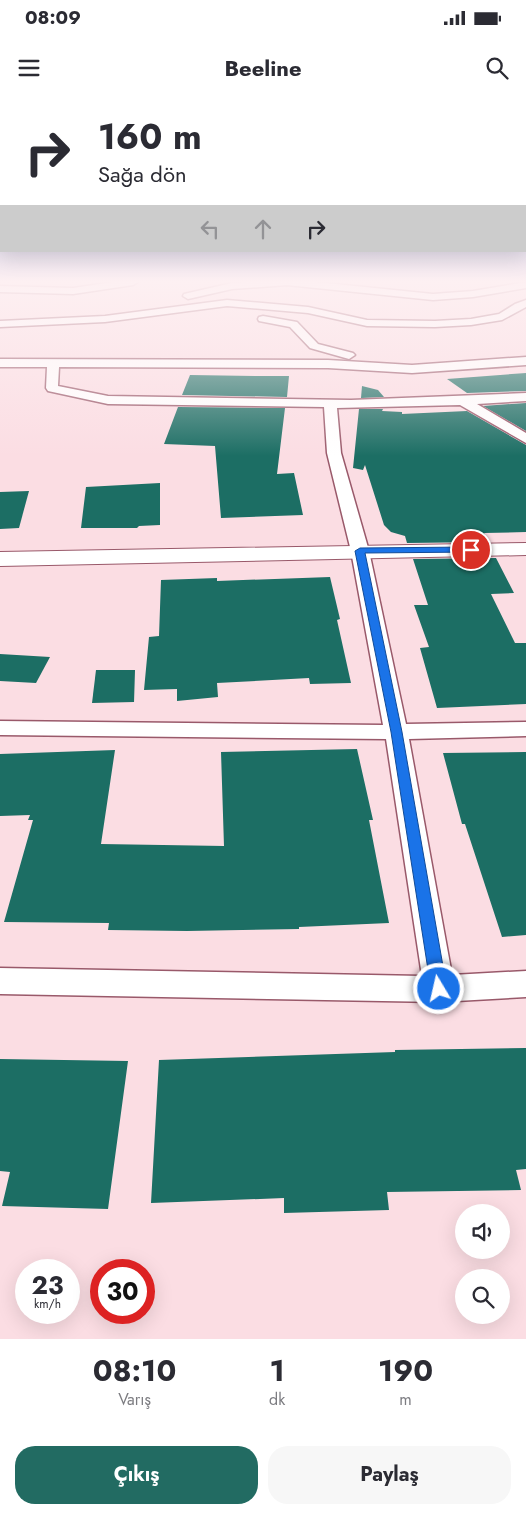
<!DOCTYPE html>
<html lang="tr">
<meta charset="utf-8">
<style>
:root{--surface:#fff;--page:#f7f7f7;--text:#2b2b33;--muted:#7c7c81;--accent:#226b62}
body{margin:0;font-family:Jost,sans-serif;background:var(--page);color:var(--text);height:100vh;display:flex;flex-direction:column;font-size:19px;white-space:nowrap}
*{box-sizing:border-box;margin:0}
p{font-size:16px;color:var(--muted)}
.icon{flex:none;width:28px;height:28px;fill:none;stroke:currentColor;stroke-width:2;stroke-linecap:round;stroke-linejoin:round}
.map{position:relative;height:1239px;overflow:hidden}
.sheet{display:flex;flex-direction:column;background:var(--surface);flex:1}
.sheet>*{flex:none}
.banner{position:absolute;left:0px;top:0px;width:526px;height:152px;box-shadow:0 5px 20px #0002;background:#fff;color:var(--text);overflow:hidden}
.fabs{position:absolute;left:455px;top:1104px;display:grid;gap:10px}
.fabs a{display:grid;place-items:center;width:55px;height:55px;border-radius:50%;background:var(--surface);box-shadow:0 5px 20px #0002;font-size:25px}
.speed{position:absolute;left:15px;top:1159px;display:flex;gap:10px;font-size:25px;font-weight:700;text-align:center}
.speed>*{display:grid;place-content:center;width:65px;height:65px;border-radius:50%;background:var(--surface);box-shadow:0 5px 20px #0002;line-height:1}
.speed small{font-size:12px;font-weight:400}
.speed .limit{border:8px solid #d22;background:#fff;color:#111}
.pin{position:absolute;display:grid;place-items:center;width:42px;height:42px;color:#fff;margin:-21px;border:2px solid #fff;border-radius:50%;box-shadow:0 1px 5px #0007}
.me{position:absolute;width:55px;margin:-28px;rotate:351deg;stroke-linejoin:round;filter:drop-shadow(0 0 4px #0008)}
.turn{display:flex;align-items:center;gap:18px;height:105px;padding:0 15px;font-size:22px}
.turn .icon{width:65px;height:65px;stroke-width:2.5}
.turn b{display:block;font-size:35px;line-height:42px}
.lanes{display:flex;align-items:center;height:48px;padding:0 15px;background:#0003;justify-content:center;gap:25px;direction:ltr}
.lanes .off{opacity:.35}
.eta{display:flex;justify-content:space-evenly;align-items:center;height:85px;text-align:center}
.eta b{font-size:30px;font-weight:700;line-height:35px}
.cta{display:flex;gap:10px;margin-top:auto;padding:10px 15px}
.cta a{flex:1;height:58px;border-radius:20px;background:var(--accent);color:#fff;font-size:20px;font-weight:700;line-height:58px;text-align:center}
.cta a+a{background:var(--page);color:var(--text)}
.status{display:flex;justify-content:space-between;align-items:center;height:35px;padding:0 25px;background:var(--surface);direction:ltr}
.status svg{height:14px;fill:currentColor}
header{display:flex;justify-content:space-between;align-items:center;height:65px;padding:0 15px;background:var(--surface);font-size:22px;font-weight:700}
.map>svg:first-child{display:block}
.building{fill:#1c6e64}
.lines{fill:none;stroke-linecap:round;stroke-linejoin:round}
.minor-casing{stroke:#99596a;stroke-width:3}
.tertiary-casing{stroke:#99596a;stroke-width:2}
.minor{fill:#fff;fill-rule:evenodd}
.tertiary{fill:#fff;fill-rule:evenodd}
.route{fill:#1a73e8;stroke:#114b97}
</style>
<div class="status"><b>08:09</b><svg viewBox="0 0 49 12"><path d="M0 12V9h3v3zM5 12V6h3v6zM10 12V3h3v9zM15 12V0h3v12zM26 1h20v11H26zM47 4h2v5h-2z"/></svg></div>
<header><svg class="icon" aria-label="menu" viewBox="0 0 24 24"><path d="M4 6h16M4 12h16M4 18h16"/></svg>Beeline<svg class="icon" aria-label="search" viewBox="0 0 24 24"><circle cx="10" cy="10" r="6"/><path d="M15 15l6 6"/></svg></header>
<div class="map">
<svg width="526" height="1239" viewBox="0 0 526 1239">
<rect width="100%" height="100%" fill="#fbdde3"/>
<g class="building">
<polygon points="526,273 526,291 467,293 447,279"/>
<polygon points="190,275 255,276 289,276 287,297 182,295"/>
<polygon points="362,286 378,290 384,297 361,298"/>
<polygon points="526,303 526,331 483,306"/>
<polygon points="178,307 285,308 277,374 294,373 303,415 221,418 215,346 164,344"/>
<polygon points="359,309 383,309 382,311 402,312 402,314 467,311 526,345 526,432 484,433 488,442 407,443 405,436 391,432 384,425 365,365 363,370 353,368"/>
<polygon points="160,383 160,425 139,426 137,428 81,428 86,387"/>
<polygon points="29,391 19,428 0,429 0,392"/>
<polygon points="496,458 514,493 491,494 515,543 526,543 526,604 437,608 420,548 429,547 414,505 428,505 413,459"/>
<polygon points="330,477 340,519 337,520 351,583 310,584 309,578 217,583 218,597 177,601 177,589 144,590 149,537 159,536 161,480 217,478 217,481"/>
<polygon points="0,554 50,557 36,583 0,581"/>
<polygon points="96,570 135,570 134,602 92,603"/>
<polygon points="357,649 373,720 369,720 389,823 299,827 299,829 187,831 108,830 109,823 4,822 33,720 28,720 30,715 0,716 0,654 115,650 101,744 224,746 221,652"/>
<polygon points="526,652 526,835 502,837 465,724 462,724 443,653"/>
<polygon points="526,948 526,1069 516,1070 521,1090 387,1092 389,1110 284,1113 284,1098 151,1103 159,960 395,952 395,950"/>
<polygon points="0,959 128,961 108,1109 2,1106 10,1072 0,1071"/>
</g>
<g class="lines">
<defs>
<g id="minor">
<polygon points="113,182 138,182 133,185 73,194 0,192 0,186 73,188"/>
<polygon points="246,182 316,182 433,194 473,191 526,182 526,188 473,197 433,200 287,185 232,189 188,199 183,196 184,194 232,183"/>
<polygon points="227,200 308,207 367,220 435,221 471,219 499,214 515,204 526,200 526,207 502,220 471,225 435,227 367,226 308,213 227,206 105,222 0,227 0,221 105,216"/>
<polygon points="263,216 297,222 318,244 353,253 355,255 349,259 310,248 290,227 259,221 258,219 259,217"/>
<polygon points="526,257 526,265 412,273 328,268 59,267 58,286 108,296 351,300 526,293 526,301 477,304 526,333 526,343 460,305 337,308 341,353 369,451 406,624 526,622 526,636 409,639 452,875 526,871 526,897 439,902 0,894 0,868 422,876 386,639 0,635 0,621 383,625 351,451 327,353 324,307 108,304 48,291 46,288 47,267 0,267 0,259 328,260 412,265"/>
</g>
<polygon id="tertiary" points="526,443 526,455 0,466 0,452"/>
</defs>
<use href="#minor" class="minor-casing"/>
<use href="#tertiary" class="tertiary-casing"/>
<use href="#minor" class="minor"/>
<use href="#tertiary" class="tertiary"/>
</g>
<linearGradient id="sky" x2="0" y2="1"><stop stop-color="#8a9cdd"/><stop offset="0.51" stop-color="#fdf0f2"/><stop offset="1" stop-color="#fdf0f2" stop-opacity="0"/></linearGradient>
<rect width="526" height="356" fill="url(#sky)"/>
<polygon class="route" points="471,447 474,448 474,452 365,453 402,632 447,889 444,894 439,896 434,894 431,889 391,632 355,451 360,448"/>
</svg>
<div class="fabs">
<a><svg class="icon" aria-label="sound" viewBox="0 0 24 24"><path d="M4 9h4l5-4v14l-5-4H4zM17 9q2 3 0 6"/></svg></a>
<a><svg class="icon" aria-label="search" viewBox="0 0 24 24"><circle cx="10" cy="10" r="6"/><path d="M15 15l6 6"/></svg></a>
</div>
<div class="speed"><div>23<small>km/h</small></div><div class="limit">30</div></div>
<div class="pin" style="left:471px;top:450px;background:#d93025"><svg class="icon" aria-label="arrive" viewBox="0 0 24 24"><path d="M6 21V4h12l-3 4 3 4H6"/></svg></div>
<svg class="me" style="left:439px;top:889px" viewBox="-20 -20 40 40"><circle r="17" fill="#1a73e8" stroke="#fff" stroke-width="3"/><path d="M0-11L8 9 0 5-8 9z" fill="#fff"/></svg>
<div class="banner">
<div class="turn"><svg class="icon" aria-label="right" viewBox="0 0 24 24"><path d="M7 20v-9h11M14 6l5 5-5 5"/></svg><div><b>160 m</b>Sağa dön</div></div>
<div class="lanes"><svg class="icon off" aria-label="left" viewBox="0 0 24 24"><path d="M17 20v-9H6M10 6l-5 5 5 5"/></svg><svg class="icon off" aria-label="ahead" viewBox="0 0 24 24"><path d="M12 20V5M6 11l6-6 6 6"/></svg><svg class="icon" aria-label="right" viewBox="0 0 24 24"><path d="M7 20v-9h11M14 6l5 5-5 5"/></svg></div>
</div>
</div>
<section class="sheet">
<div class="eta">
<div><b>08:10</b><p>Varış</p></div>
<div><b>1</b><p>dk</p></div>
<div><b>190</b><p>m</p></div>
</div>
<div class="cta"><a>Çıkış</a><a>Paylaş</a></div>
</section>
